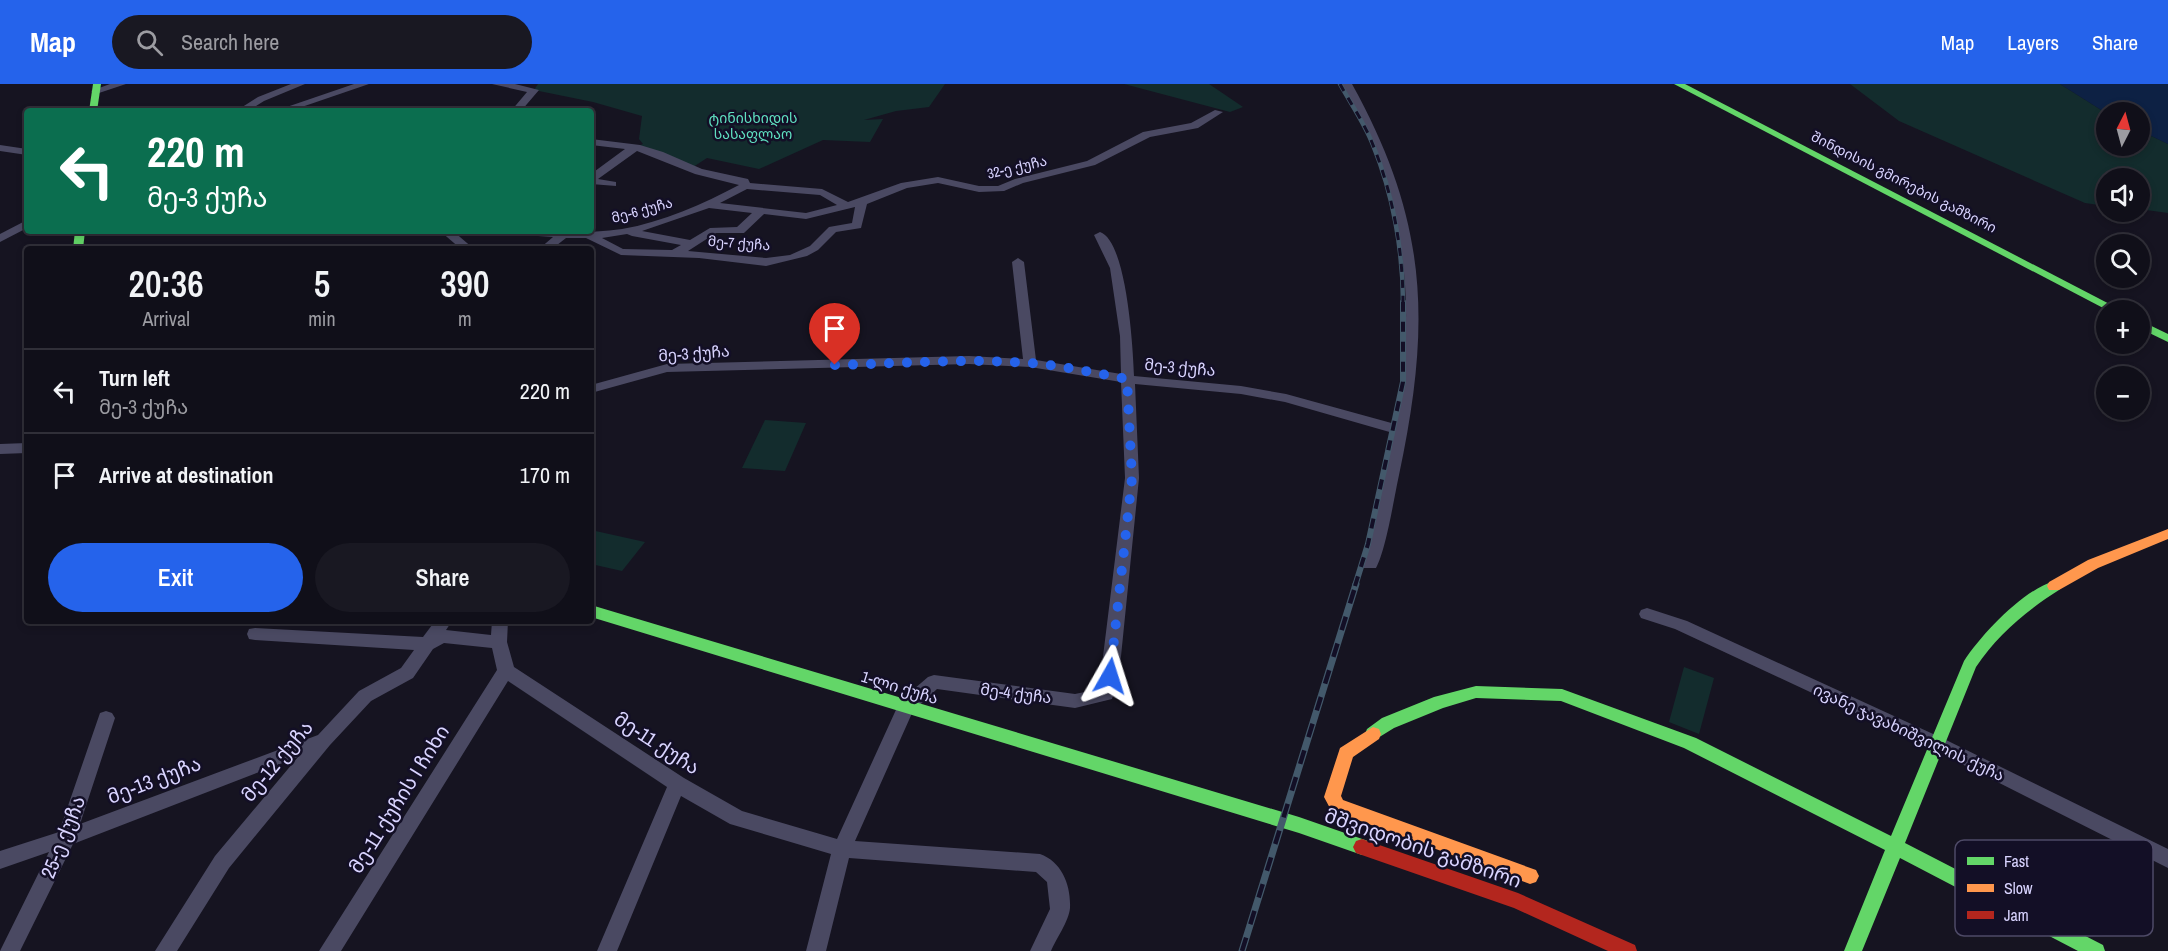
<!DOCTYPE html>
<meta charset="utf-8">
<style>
:root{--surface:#100f19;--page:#191822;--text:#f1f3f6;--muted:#9c9ca2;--line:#302f38;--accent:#2563eb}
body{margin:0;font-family:"Archivo Narrow","Noto Sans Georgian",sans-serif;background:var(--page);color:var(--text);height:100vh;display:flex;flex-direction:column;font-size:22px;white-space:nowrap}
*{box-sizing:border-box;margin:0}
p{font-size:20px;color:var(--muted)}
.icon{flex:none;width:33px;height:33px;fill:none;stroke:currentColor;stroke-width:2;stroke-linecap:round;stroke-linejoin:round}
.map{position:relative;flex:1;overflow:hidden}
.panel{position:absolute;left:24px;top:162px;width:570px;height:378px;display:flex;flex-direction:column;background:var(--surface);border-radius:6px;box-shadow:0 3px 9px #0003,0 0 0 2px var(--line)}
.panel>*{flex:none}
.banner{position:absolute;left:24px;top:24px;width:570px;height:126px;border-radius:6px;box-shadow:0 3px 9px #0003,0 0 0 2px var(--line);background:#0b6e4f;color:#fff;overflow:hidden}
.needle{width:39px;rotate:6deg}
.buttons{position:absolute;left:2096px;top:18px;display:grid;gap:12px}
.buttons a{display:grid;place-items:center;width:54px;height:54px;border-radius:50%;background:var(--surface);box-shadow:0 3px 9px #0003,0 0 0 2px var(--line);font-size:30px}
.pin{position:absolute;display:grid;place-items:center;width:51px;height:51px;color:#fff;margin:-62px -26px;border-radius:50% 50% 50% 0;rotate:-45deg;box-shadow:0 0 6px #0007}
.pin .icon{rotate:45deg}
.me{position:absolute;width:66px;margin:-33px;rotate:6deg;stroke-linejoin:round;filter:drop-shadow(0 0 4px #0008)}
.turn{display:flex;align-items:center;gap:21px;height:126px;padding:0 24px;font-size:27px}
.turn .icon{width:78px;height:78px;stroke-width:2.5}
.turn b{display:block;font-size:42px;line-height:51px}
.eta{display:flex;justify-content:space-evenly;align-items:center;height:102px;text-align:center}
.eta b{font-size:36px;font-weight:600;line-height:42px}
.button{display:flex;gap:12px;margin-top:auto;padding:12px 24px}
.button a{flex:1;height:69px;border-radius:36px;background:var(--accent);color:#fff;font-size:24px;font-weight:600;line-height:69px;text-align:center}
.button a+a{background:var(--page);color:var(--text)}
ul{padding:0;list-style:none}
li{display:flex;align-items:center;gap:18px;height:84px;padding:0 24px;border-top:2px solid var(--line)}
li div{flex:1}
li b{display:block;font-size:22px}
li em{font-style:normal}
header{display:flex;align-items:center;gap:36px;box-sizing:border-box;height:84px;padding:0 30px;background:var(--accent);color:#fff}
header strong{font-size:28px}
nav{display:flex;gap:33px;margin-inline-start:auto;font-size:21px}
.search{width:420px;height:54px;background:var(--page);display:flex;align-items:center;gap:15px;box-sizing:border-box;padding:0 21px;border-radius:33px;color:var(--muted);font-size:22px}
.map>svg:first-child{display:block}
.green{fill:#132c2d}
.water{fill:#0d2144}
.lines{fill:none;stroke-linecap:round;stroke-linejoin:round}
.street{fill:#4a4962;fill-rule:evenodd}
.fast{fill:#63d668;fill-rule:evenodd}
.slow{fill:#ff974d;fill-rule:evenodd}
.jam{fill:#b3261e;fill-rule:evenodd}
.rail-far2-casing{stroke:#43596b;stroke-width:4.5}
.rail-far1-casing{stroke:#43596b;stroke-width:6}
.rail-casing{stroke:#43596b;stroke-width:7}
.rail-far2{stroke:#130f26;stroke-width:3;stroke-dasharray:8;stroke-linecap:butt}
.rail-far1{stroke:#130f26;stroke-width:4;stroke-dasharray:10;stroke-linecap:butt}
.rail{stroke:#130f26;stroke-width:4.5;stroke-dasharray:14;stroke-linecap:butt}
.route{stroke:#2563eb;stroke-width:10;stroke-dasharray:0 18}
.labels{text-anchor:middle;stroke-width:5;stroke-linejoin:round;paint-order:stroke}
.far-park-label{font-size:14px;fill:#5fe0c0;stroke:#130f26}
.far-street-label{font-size:14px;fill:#d9d4ff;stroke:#130f26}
.street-label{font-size:16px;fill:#d9d4ff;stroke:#130f26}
.near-street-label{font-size:20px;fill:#d9d4ff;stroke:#130f26}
.key{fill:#130f26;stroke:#4e4a67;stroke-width:1.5}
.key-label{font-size:16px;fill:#d9d4ff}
</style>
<header>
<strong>Map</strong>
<div class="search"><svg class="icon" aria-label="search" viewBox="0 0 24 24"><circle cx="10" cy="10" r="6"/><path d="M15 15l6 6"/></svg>Search here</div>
<nav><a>Map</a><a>Layers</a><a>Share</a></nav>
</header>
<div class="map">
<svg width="2168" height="867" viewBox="0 0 2168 867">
<rect width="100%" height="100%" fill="#161421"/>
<g class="green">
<polygon points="538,0 945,0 929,23 896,27 864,36 883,35 870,58 823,56 759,85 707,74 690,85 636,63 643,60 639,55 642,32 593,18 534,6"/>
<polygon points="1124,0 1209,0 1243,23 1230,28"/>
<polygon points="1850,0 2060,0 2106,29 2106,62 2139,62 2139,46 2168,60 2168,129 2139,125 2139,94 2106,94 2106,122 2085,119 1899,37"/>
<polygon points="765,336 806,339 785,387 742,384"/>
<polygon points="591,446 645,458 622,487 591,480"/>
<polygon points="1684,583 1714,594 1699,650 1669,638"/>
</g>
<polygon class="water" points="2060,0 2168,0 2168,60 2139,46 2139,28 2106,29"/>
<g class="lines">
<g class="street">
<polygon points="110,0 126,0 96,10 91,7"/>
<polygon points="291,0 305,0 264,17 248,27 236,27 258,13"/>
<polygon points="354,0 369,0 290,27 275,27"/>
<polygon points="492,0 515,0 539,6 521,27 511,27 527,8"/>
<path d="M 1342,0 L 1352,0 C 1429,139 1431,240 1399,391 C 1394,414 1386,466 1376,484 L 1364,484 L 1362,480 L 1393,349 L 1285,318 L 1241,310 L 1135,300 L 1139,394 L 1119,592 L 1112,615 L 1075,624 L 937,605 L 913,627 L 855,757 L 1040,770 C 1062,778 1071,801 1070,824 C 1069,837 1056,855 1051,867 L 1030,867 L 1050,825 L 1047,798 L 1036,788 L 849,774 L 826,867 L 806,867 L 831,770 L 730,740 L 681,712 L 617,867 L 597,867 L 667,703 L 508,597 L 341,867 L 319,867 L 497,586 L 492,564 L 444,559 L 433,565 L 413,594 L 371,617 L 330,661 L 229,784 L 177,867 L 155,867 L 215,772 L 298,673 L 73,760 L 20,867 L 0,867 L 49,768 L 0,785 L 0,767 L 59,748 L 100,629 L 106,627 L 112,629 L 115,634 L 80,740 L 318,651 L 359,607 L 401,584 L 414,566 L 255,556 L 249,555 L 247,550 L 249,545 L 255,544 L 423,553 L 435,537 L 452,537 L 446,546 L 491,551 L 492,537 L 508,537 L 507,558 L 514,583 L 684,694 L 742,727 L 837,755 L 900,617 L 928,593 L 934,591 L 1075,610 L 1099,605 L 1125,394 L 1121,298 L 1030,283 L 969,280 L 667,288 L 591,309 L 591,301 L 667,280 L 969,272 L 1023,275 L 1012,178 L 1018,174 L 1024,178 L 1036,276 L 1121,290 L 1120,252 L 1110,184 L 1094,151 L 1100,148 C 1127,157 1133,265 1134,292 L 1241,302 L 1286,310 L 1395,340 C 1419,212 1405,115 1342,0 Z"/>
<path d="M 1215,26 L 1223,28 L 1198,44 L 1150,53 L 1095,81 L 1023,99 L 1004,107 L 979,108 L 938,99 L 907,104 L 867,120 L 861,144 L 836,148 L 818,166 L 807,172 L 766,182 L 699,174 L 621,171 L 586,154 L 566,154 L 552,165 L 539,165 L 553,153 L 507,150 L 501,147 C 541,147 583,151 622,145 C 663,138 703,120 739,101 L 695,90 L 637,67 L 598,95 L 616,98 L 616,102 L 591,100 L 591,90 L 625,65 L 591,61 L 591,55 L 640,61 L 663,68 L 702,85 L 748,95 L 750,99 L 822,105 L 848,118 L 901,99 L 938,93 L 979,102 L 998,102 L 1015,95 L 1087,77 L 1143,48 L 1191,39 ZM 747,105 L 820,111 L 837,121 L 806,129 L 720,119 ZM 855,123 L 852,139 L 829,143 L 810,162 L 790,171 L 766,174 L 688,167 L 716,149 L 744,149 L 764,130 L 806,135 ZM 709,124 L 752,129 L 737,143 L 710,144 L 690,156 L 642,147 ZM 627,150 L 632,152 L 681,161 L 672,166 L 623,165 L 602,154 Z"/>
<polygon points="0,61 27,65 27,71 0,67"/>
<polygon points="27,136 27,144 0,158 0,150"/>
<polygon points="440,147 453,147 474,165 461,165"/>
<polygon points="27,359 27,369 0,370 0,360"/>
<polygon points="1647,524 1687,537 1944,655 2168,765 2168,784 1932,665 1675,545 1641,534 1639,530 1641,526"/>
</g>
<g class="fast">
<polygon points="93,0 101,0 97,27 89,27"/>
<polygon points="1674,0 1685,0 2121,226 2107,226"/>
<polygon points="75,147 85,147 83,165 73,165"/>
<polygon points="2139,236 2168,250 2168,258 2139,244"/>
<path d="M 2054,497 L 2059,498 L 2061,502 L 2059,506 C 2026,527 1997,551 1976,583 L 1905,759 L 2103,861 L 2105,867 L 2078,867 L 1900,774 L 1862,867 L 1844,867 L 1885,766 L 1684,664 L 1561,617 L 1476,614 L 1443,624 L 1394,644 L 1373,657 L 1367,655 L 1365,650 L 1367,645 L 1382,634 L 1434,613 L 1476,602 L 1562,605 L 1696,654 L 1891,752 L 1964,577 C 1982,550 2022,507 2054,497 Z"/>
<polygon points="591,521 1299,733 1368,757 1371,763 1368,769 1362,771 1299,749 591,533"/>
</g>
<g class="slow">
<polygon points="2168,445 2168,455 2098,484 2059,506 2049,506 2047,502 2049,498 2088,476"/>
<polygon points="1373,643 1379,645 1381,650 1379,655 1353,673 1341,712 1343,716 1536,786 1539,792 1536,798 1530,800 1331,726 1324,713 1340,664"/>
</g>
<polygon class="jam" points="1362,755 1518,809 1635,861 1637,867 1608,867 1514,824 1356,769 1353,763 1356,757"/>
<defs>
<path id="rail-far2" d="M 1340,0 C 1351,20 1365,40 1373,61 C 1393,110 1403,167 1403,219"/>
<polyline id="rail-far1" points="1355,502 1368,460 1403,298 1403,218"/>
<polyline id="rail" points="1242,867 1356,500"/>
</defs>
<use href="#rail-far2" class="rail-far2-casing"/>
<use href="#rail-far1" class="rail-far1-casing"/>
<use href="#rail" class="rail-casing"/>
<use href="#rail-far2" class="rail-far2"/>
<use href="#rail-far1" class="rail-far1"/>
<use href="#rail" class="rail"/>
</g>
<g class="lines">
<path class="route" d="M 835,281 C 899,280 963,274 1028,279 C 1061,281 1094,289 1127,295 L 1132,394 L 1110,592"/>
</g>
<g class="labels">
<g class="far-park-label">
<text x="753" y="39">ტინისხიდის<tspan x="753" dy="16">სასაფლაო</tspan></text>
</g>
<g class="far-street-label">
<text transform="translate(1017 83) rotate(-13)" y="5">32-ე ქუჩა</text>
<text transform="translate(1904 98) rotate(27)" y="5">შინდისის გმირების გამზირი</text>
<text transform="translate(642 126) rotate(-15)" y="5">მე-6 ქუჩა</text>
<text transform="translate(739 159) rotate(4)" y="5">მე-7 ქუჩა</text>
</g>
<g class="street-label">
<text transform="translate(694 269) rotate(-4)" y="6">მე-3 ქუჩა</text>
<text transform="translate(1180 283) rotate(5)" y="6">მე-3 ქუჩა</text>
<text transform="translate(900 603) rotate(17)" y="6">1-ლი ქუჩა</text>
<text transform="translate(1016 609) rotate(7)" y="6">მე-4 ქუჩა</text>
<text transform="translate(1909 648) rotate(25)" y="6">ივანე ჯავახიშვილის ქუჩა</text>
</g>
<g class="near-street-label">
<text transform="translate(657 659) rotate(33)" y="7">მე-11 ქუჩა</text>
<text transform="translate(277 677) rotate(-50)" y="7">მე-12 ქუჩა</text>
<text transform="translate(154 696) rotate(-21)" y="7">მე-13 ქუჩა</text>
<text transform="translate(399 715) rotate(-58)" y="7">მე-11 ქუჩის I ჩიხი</text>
<text transform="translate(63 753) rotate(-68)" y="7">25-ე ქუჩა</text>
<text transform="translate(1423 764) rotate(19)" y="7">მშვიდობის გამზირი</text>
</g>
</g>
<rect x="1955" y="756" width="198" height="96" rx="9" class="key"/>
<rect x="1967" y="773" width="27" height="8" fill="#63d668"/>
<rect x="1967" y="800" width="27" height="8" fill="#ff974d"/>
<rect x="1967" y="827" width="27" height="8" fill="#b3261e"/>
<g class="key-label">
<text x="2004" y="783">Fast</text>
<text x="2004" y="810">Slow</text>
<text x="2004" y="837">Jam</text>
</g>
</svg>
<div class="buttons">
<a><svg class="needle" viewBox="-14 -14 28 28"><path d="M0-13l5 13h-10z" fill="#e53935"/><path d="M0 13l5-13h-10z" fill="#9c9ca2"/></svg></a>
<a><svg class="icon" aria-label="sound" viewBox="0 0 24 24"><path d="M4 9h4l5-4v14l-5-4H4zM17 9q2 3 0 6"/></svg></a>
<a><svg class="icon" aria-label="search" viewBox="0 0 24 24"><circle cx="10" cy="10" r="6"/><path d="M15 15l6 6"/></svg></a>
<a>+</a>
<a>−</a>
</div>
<div class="pin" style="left:835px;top:281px;background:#d93025"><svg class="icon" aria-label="arrive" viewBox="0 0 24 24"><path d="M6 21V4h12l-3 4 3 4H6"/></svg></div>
<svg class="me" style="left:1110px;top:592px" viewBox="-20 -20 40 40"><path d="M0-17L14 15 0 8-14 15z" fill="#2563eb" stroke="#fff" stroke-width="4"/></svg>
<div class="banner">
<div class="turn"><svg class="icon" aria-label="left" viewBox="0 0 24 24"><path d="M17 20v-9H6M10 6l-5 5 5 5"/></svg><div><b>220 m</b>მე-3 ქუჩა</div></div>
</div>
<section class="panel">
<div class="eta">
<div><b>20:36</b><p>Arrival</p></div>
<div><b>5</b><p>min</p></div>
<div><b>390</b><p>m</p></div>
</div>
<ul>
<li><svg class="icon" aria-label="left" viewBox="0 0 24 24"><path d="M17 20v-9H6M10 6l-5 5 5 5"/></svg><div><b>Turn left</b><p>მე-3 ქუჩა</p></div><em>220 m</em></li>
<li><svg class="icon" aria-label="arrive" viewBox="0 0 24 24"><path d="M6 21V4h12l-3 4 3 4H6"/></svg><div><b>Arrive at destination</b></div><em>170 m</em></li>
</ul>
<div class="button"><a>Exit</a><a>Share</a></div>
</section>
</div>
